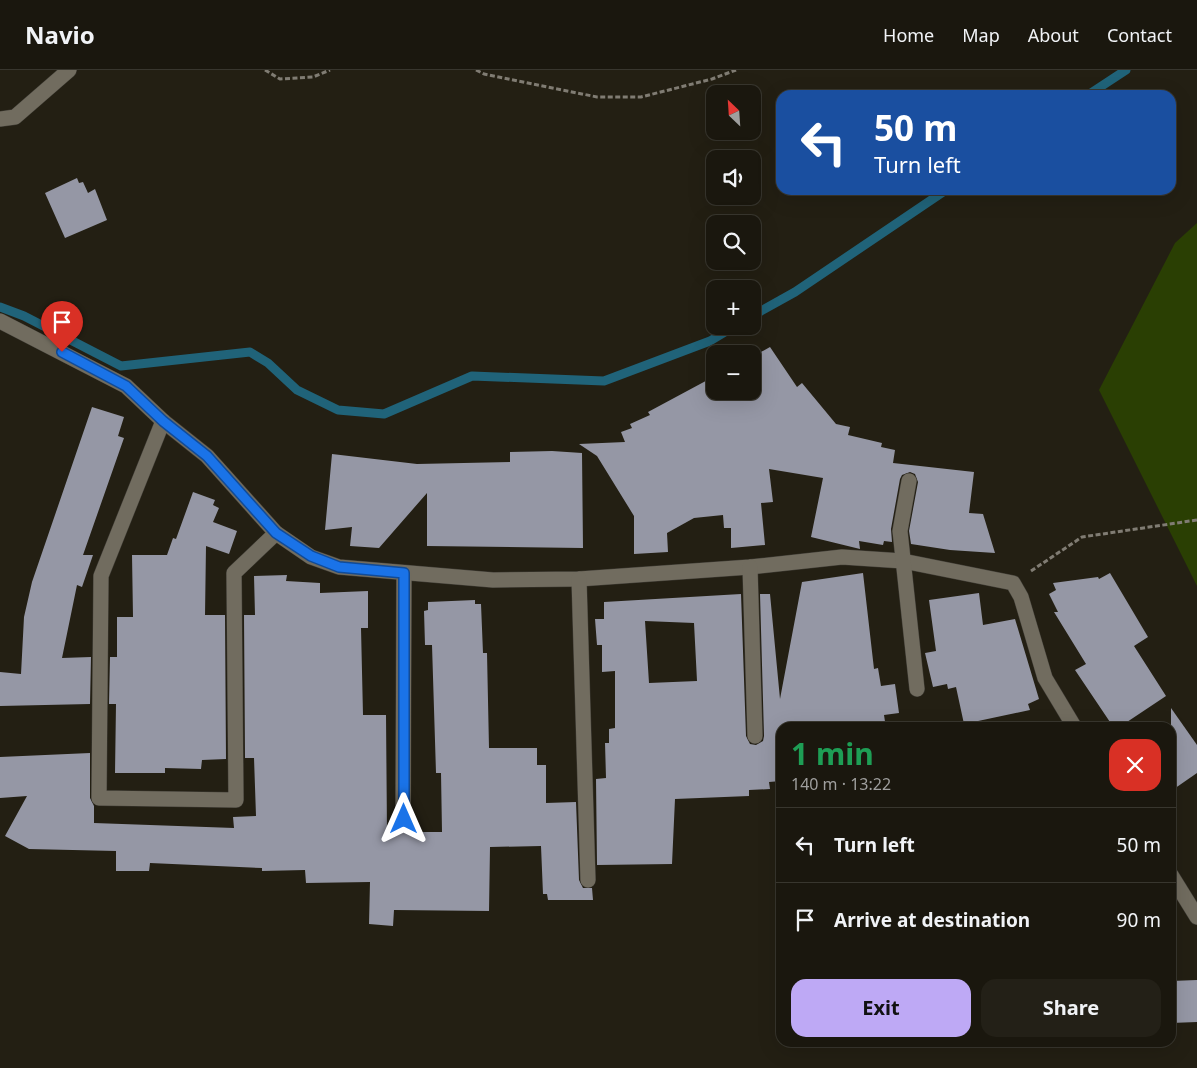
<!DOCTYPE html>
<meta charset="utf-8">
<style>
:root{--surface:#1a170e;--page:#232017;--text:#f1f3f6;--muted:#9f9f9e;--line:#38362e;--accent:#bea9f5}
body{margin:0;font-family:"Noto Sans",sans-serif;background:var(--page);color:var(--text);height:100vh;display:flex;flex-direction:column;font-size:19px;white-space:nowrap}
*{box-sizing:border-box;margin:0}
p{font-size:16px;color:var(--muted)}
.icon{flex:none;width:28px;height:28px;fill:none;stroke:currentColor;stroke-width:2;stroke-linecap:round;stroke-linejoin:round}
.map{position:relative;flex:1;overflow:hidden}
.drawer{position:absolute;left:776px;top:652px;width:400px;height:325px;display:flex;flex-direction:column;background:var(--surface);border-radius:15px;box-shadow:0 5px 20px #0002,0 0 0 1px var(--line)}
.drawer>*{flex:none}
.guide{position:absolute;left:776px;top:20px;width:400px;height:105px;border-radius:15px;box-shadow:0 5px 20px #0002,0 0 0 1px var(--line);background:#1a4fa0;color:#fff;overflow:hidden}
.needle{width:32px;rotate:335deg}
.tools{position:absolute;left:706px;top:15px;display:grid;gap:10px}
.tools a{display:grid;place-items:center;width:55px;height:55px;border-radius:10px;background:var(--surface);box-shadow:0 5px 20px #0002,0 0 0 1px var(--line);font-size:25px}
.pin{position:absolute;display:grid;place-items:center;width:42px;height:42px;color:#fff;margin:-51px -21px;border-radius:50% 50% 50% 0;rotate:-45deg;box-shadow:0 0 5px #0007}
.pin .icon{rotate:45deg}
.me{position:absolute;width:55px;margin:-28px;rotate:0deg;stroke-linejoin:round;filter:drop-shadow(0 0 4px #0008)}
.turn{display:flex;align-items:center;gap:18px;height:105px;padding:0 15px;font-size:22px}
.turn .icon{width:65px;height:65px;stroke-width:2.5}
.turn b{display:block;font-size:35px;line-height:42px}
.round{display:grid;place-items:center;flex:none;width:52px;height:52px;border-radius:15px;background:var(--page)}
.summary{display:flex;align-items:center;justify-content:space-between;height:85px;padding:0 15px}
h1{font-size:30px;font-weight:700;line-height:38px;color:#1e9e55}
.action{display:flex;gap:10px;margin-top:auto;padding:10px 15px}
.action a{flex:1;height:58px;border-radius:15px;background:var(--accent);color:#111;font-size:20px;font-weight:700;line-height:58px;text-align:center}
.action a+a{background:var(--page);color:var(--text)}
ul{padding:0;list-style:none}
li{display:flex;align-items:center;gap:15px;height:75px;padding:0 15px;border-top:1px solid var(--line)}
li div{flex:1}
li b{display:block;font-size:19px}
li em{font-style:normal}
header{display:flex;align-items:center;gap:30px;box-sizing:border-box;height:70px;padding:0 25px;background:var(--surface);border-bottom:1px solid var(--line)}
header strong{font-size:24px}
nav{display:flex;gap:28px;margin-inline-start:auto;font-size:18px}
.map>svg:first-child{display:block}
.green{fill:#2a3f03}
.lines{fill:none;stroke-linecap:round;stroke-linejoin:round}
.stream{stroke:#206379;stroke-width:9}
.building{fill:#9597a5;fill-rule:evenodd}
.minor-casing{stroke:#3f3c35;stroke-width:16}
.path{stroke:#807c73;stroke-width:3;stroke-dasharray:5 2.5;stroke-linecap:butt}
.minor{stroke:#716c5f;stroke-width:15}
.route-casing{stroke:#114b97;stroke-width:12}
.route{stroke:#1a73e8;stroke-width:9}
</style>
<header>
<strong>Navio</strong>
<nav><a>Home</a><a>Map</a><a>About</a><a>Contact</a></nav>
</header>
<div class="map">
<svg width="1197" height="998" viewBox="0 0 1197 998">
<rect width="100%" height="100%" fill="#231f13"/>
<polygon class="green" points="1197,153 1197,516 1099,320 1175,173"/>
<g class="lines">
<g class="stream">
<polyline points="1088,25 1126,0"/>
<polyline points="0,237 24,246 121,296 250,282 268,293 297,320 338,340 384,344 472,306 604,311 710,271 735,256"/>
<polyline points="752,246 795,222 946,120"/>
</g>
</g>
<g class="building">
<polygon points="77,108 79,113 83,112 88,123 95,119 107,150 65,168 45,123"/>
<polygon points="770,277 797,317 802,313 836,354 850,357 848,365 882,373 881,377 895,380 893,393 974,402 969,443 983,444 995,483 950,480 911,474 909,461 918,412 915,404 910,402 902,405 900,409 891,459 892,472 884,471 883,475 859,471 860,479 811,467 823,408 769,399 773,432 761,433 765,475 731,478 731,458 724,458 723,445 694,448 667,463 668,482 634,484 634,446 597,386 579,374 625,372 621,362 632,358 630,354 650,345 648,342 715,306 715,321 752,321 752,287"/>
<polygon points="92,337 124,347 118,366 124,368 83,485 93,485 82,517 77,515 62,588 91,587 90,634 0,636 0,602 21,604 24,547 32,512"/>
<polygon points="552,381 582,383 583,478 427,476 427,423 379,478 350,476 352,457 325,460 332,384 417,394 510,392 510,382"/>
<polygon points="193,422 215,430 213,435 219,438 213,452 237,461 229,484 206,476 205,545 225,545 226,689 202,690 201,699 165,698 165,703 115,703 116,634 109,634 110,587 117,587 117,547 133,547 132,485 167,485 173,468 176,469"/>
<path d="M 863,503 L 874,599 L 878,598 L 881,616 L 895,614 L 899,643 L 884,645 L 886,658 L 781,658 L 781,711 L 769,712 L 770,719 L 749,720 L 749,726 L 675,729 L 672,794 L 597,795 L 596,709 L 606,708 L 605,673 L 609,673 L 609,659 L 615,658 L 615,601 L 602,602 L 602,575 L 597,575 L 595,549 L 604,549 L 604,532 L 741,524 L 746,666 L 750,674 L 756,675 L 763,671 L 764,666 L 760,524 L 770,524 L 780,629 L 802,512 ZM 645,551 L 694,553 L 697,611 L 649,613 Z"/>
<polygon points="1110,503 1148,567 1134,576 1166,626 1118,658 1114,658 1075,600 1086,594 1054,542 1058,542 1049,524 1056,520 1053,513 1098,507 1099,509"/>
<polygon points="287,505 286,511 320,513 320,523 368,521 368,558 361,558 363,645 386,645 387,762 442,762 441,703 436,703 432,575 425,575 424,541 428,540 428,532 475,530 475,534 481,534 483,583 487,583 489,678 537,678 537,695 546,695 546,733 576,732 579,810 583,818 592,818 593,830 548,830 547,824 543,824 541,776 490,777 489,841 394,840 393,856 369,854 370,812 306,813 305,800 262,801 262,798 150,793 149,801 116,801 116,781 29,779 5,766 27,726 0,728 0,687 90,683 90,728 94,736 94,753 234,758 233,747 256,746 254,688 245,688 244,545 255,545 254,506"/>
<polygon points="979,523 983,555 1015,549 1039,629 1028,634 1030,640 964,654 956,617 948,619 947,614 933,617 925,583 936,581 929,530"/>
<polygon points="1171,638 1197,675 1197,703 1171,721"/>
<polygon points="1197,910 1197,952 1171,953 1171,911"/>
</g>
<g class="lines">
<defs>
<g id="minor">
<polyline points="0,49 15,47 69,0"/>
<polyline points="0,251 126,316 163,351 207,386 276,463 311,487 339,497 493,510 579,509 750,497 842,487 903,491 1013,513 1021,527 1045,608 1075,658"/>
<polyline points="163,351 101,506 99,728 236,730 234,503 276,463"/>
<polyline points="909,411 900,461 917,619"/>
<polyline points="750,497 755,666"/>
<polyline points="579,509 588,810"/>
<polyline points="403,749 404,503"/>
<polyline points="1171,805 1197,847"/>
</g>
</defs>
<use href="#minor" class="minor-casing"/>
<g class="path">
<polyline points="265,0 280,9 313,7 330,0"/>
<polyline points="476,0 484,4 597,27 641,27 712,9 736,0"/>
<polyline points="1031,501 1082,467 1197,450"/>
</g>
<use href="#minor" class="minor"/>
</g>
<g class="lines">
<defs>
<polyline id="route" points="62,282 126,316 163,351 207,386 276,463 311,486 339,497 404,503 404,749"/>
</defs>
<use href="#route" class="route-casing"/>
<use href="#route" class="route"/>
</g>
</svg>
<div class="tools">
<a><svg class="needle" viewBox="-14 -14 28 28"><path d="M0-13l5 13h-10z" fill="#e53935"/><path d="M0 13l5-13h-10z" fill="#9f9f9e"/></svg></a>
<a><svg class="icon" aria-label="sound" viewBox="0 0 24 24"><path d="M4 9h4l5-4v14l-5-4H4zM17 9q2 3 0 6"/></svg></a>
<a><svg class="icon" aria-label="search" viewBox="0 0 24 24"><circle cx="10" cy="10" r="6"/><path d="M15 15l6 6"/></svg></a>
<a>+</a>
<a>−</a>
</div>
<div class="pin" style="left:62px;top:282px;background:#d93025"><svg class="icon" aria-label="arrive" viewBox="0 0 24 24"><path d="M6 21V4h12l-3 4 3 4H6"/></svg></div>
<svg class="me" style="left:404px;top:749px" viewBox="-20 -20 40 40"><path d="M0-17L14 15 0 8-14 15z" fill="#1a73e8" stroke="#fff" stroke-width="4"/></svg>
<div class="guide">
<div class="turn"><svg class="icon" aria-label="left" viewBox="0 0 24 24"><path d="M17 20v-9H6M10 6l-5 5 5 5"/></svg><div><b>50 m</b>Turn left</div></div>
</div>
<section class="drawer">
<div class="summary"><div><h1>1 min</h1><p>140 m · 13:22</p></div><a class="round" style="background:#d93025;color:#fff"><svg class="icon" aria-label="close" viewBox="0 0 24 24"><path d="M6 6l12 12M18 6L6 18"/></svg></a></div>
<ul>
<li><svg class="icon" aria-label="left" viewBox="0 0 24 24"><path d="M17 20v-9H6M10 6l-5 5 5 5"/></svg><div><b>Turn left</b></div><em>50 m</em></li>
<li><svg class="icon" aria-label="arrive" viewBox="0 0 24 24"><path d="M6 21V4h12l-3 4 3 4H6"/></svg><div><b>Arrive at destination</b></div><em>90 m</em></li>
</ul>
<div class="action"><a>Exit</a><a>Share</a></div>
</section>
</div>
